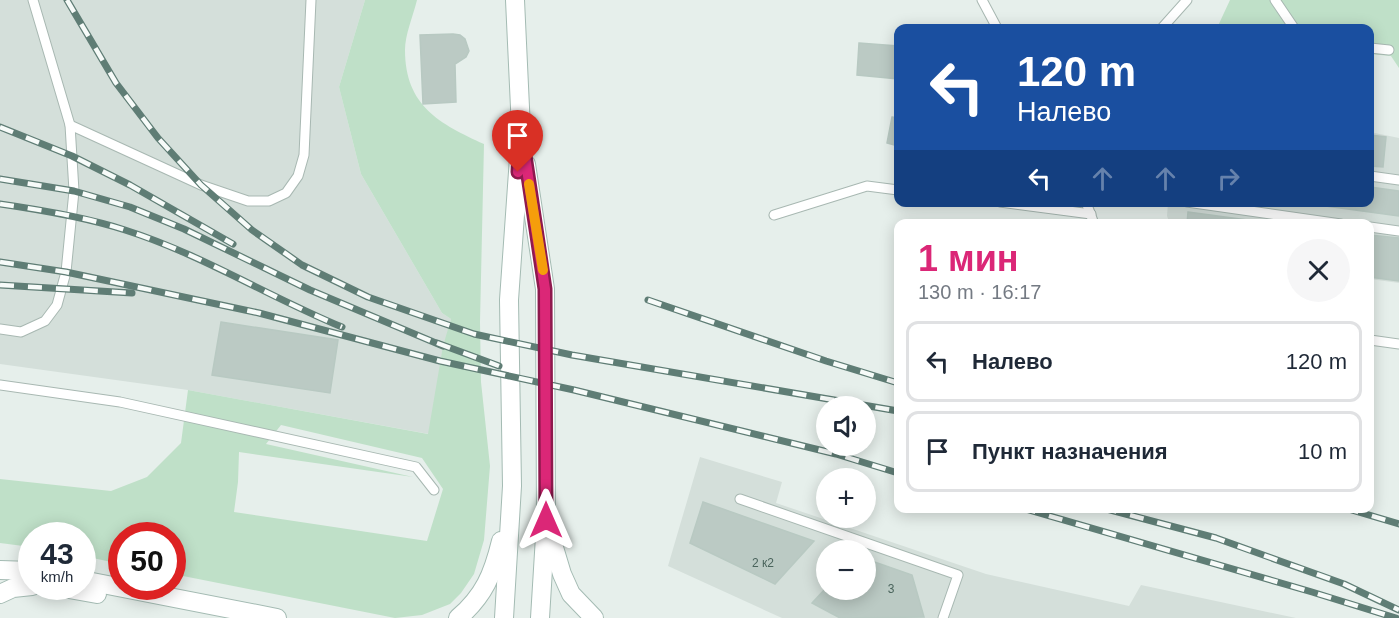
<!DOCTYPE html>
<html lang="ru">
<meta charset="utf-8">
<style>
:root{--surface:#fff;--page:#f6f6f7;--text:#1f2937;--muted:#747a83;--line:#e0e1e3;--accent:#db2777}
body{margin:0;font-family:Helvetica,sans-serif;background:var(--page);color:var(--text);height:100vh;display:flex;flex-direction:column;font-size:22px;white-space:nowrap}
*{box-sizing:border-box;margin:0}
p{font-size:20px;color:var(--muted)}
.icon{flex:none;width:33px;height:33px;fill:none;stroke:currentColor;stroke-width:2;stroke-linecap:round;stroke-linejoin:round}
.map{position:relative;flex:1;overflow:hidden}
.sheet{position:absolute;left:894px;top:219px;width:480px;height:294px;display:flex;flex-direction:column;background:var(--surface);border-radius:12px;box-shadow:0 3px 15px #0003}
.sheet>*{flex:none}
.hud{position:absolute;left:894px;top:24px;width:480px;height:183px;border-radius:12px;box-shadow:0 3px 15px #0003;background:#1a4fa0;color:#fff;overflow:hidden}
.tools{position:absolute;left:816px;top:396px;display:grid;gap:12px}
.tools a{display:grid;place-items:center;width:60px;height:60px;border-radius:50%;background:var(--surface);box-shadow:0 3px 15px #0003;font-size:30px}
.speed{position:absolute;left:18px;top:522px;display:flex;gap:12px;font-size:30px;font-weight:700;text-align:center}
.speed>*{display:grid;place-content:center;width:78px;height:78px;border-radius:50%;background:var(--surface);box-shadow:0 3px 15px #0003;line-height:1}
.speed small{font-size:15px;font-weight:400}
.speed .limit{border:9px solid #d22;background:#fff;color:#111}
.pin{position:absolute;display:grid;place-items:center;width:51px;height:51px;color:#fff;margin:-62px -26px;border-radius:50% 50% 50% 0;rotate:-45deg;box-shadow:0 0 6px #0007}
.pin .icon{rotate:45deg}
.me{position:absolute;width:66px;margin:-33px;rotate:0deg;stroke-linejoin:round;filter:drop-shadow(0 0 4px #0008)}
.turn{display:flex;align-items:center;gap:21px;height:126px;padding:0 24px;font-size:27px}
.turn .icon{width:78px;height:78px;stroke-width:2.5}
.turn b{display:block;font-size:42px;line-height:51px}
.lanes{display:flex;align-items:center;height:57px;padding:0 24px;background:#0003;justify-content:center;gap:30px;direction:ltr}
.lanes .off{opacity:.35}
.round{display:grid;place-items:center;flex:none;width:63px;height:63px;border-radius:32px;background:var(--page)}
.summary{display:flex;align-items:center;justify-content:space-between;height:102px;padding:0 24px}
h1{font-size:36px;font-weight:800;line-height:45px;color:var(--accent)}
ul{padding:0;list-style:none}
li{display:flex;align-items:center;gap:18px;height:81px;margin:0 12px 9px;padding:0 12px;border:3px solid var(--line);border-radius:12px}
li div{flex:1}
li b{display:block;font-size:22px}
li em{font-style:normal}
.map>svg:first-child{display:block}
.built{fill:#d4dfda;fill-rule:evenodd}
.green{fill:#bfe0c8;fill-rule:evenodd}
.building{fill:#bbcac4;stroke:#b8c9c2;stroke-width:1.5}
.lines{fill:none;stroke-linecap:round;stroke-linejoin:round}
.lane-casing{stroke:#a8b8b2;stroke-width:11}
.secondary-casing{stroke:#a4bbb3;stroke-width:20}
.lane{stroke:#fff;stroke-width:9}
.secondary{stroke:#fff;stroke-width:18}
.rail-casing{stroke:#5f7d75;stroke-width:7}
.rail{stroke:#f7fbf9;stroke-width:4.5;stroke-dasharray:14;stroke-linecap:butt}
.route-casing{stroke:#8e194d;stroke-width:15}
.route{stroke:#db2777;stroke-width:10}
.slow{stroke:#f59e0b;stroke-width:10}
.labels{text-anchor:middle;stroke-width:4.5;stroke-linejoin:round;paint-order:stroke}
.number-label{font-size:12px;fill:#4a645c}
</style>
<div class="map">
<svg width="1399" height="618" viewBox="0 0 1399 618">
<rect width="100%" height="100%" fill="#e6efeb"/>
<g class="built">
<polygon points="0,0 365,0 339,87 361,174 442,313 451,319 429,434 188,390 0,364"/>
<polygon points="1370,132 1399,138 1399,283 1370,279 1370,224 1170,224 1167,216 1168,203 1370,202"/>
<path d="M 700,457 L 782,482 L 776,503 L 986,574 L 1129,606 L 1141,585 L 1296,618 L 782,618 L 668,566 ZM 826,550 L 866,550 L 866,590 L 826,590 Z"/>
</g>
<g class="green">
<path d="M 365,0 L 417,0 C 413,16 405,35 405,50 C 405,106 440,124 484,144 L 480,322 L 481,382 L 490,466 L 484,540 L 474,574 L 461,593 L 450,604 L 422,615 L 395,618 L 173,574 L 172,536 L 122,536 L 121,564 L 83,556 L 82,536 L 32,536 L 31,547 L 0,543 L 0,479 L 111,491 L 147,477 L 181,443 L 188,390 L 428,434 L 443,346 L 451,319 L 442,313 L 361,174 L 339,87 ZM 281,425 L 422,458 L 443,489 L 427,541 L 234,512 L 238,482 L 239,452 L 413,477 L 266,444 Z"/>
<polygon points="1230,0 1399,0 1399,68 1391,56 1370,54 1370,28 1217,28"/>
</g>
<g class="building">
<polygon points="453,34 460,35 465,39 469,51 466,57 455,64 456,102 423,104 420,35"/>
<polygon points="859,43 898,46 898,79 857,75"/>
<polygon points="892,117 898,118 898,146 887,143"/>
<polygon points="1370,135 1386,137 1383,167 1370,166"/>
<polygon points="1370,187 1399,191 1399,216 1296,202 1370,202"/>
<polygon points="1188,212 1278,224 1187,224"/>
<polygon points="1370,235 1399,238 1399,281 1370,277"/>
<polygon points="221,322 338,340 330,393 212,375"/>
<polygon points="703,502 814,541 775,584 690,543"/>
<polygon points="866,559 912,575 924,617 840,618 812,603 826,588 826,590 866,590"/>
</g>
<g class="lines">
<defs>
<g id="lane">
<polyline points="982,0 997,28"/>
<polyline points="1275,0 1294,28"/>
<polyline points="1162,28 1187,0"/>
<polyline points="1370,48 1389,50"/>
<polyline points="70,125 201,185 248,201 269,201 286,193 298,176 304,155 311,0"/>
<polyline points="1370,176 1399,180"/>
<polyline points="1000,202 1091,214"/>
<polyline points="1086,202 1094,224"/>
<polyline points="1187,202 1341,224"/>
<polyline points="774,215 867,186 898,190"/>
<polyline points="1370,227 1399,231"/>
<polyline points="0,329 21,332 45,321 57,305 66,272 74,191 70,125 33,0"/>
<polyline points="1370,340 1399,344"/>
<polyline points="0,385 120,402 416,467 434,490"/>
<polyline points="740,499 958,575 943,618"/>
</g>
<g id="secondary">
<polyline points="526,164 545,289 546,520 540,618"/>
<polyline points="550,534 562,574 571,594 594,618"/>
<polyline points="0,570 32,571"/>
<polyline points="82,580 277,618"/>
<polyline points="52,586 97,594"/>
<polyline points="0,594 13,588 32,586"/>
<path d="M 458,618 C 484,596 493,574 501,541"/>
<polyline points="504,618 512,486 509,300 521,129 515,0"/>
</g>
</defs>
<use href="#lane" class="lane-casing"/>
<use href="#secondary" class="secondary-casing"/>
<use href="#lane" class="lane"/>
<use href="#secondary" class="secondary"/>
<defs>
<g id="rail">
<polyline points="67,0 116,83 158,138 201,185 252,230 302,265 368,297 474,334 572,355 898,411"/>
<polyline points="0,127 72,156 130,185 233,244"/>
<polyline points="0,179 74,191 130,207 184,229 310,290 443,346"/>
<path d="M 0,204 C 42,210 85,217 125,230 C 201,254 269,297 342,327"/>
<polyline points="0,262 66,272 259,313 440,361 574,390 836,454 898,473"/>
<polyline points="0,285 132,293"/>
<polyline points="648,300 826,361 898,383"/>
<polyline points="437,343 499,366"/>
<polyline points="1022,508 1312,592 1396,618"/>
<polyline points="1103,508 1216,538 1344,584 1399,610"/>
<polyline points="1345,508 1399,524"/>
</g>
</defs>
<use href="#rail" class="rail-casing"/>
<use href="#rail" class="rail"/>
</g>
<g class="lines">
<defs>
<polyline id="route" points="518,172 521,129 545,289 546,520"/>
</defs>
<use href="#route" class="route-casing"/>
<use href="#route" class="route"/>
<polyline class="slow" points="529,184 543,270"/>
</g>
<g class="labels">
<g class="number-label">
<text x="763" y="567">2 к2</text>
<text x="891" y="593">3</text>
</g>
</g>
</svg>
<div class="tools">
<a><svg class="icon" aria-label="sound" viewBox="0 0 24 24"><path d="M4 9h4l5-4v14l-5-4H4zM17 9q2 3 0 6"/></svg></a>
<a>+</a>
<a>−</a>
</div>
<div class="speed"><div>43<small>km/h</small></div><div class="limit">50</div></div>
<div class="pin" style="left:518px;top:172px;background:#d93025"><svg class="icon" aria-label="arrive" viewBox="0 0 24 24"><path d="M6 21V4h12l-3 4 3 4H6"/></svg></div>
<svg class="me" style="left:546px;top:520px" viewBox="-20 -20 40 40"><path d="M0-17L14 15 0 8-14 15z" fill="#db2777" stroke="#fff" stroke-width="4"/></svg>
<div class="hud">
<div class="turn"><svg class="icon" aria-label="left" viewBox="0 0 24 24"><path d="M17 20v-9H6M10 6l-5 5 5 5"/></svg><div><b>120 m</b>Налево</div></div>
<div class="lanes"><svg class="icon" aria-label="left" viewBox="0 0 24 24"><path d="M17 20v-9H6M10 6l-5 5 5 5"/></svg><svg class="icon off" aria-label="ahead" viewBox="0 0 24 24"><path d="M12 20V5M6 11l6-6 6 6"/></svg><svg class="icon off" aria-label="ahead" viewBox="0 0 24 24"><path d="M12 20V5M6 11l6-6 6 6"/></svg><svg class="icon off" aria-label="right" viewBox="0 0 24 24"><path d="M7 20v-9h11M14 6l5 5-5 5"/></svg></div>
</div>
<section class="sheet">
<div class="summary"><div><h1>1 мин</h1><p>130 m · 16:17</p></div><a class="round"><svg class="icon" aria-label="close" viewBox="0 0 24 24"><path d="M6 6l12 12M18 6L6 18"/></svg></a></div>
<ul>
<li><svg class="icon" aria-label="left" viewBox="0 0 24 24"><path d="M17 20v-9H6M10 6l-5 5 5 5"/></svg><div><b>Налево</b></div><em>120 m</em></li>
<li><svg class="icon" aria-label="arrive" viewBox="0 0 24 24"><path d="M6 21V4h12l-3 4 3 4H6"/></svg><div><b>Пункт назначения</b></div><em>10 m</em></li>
</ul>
</section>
</div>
